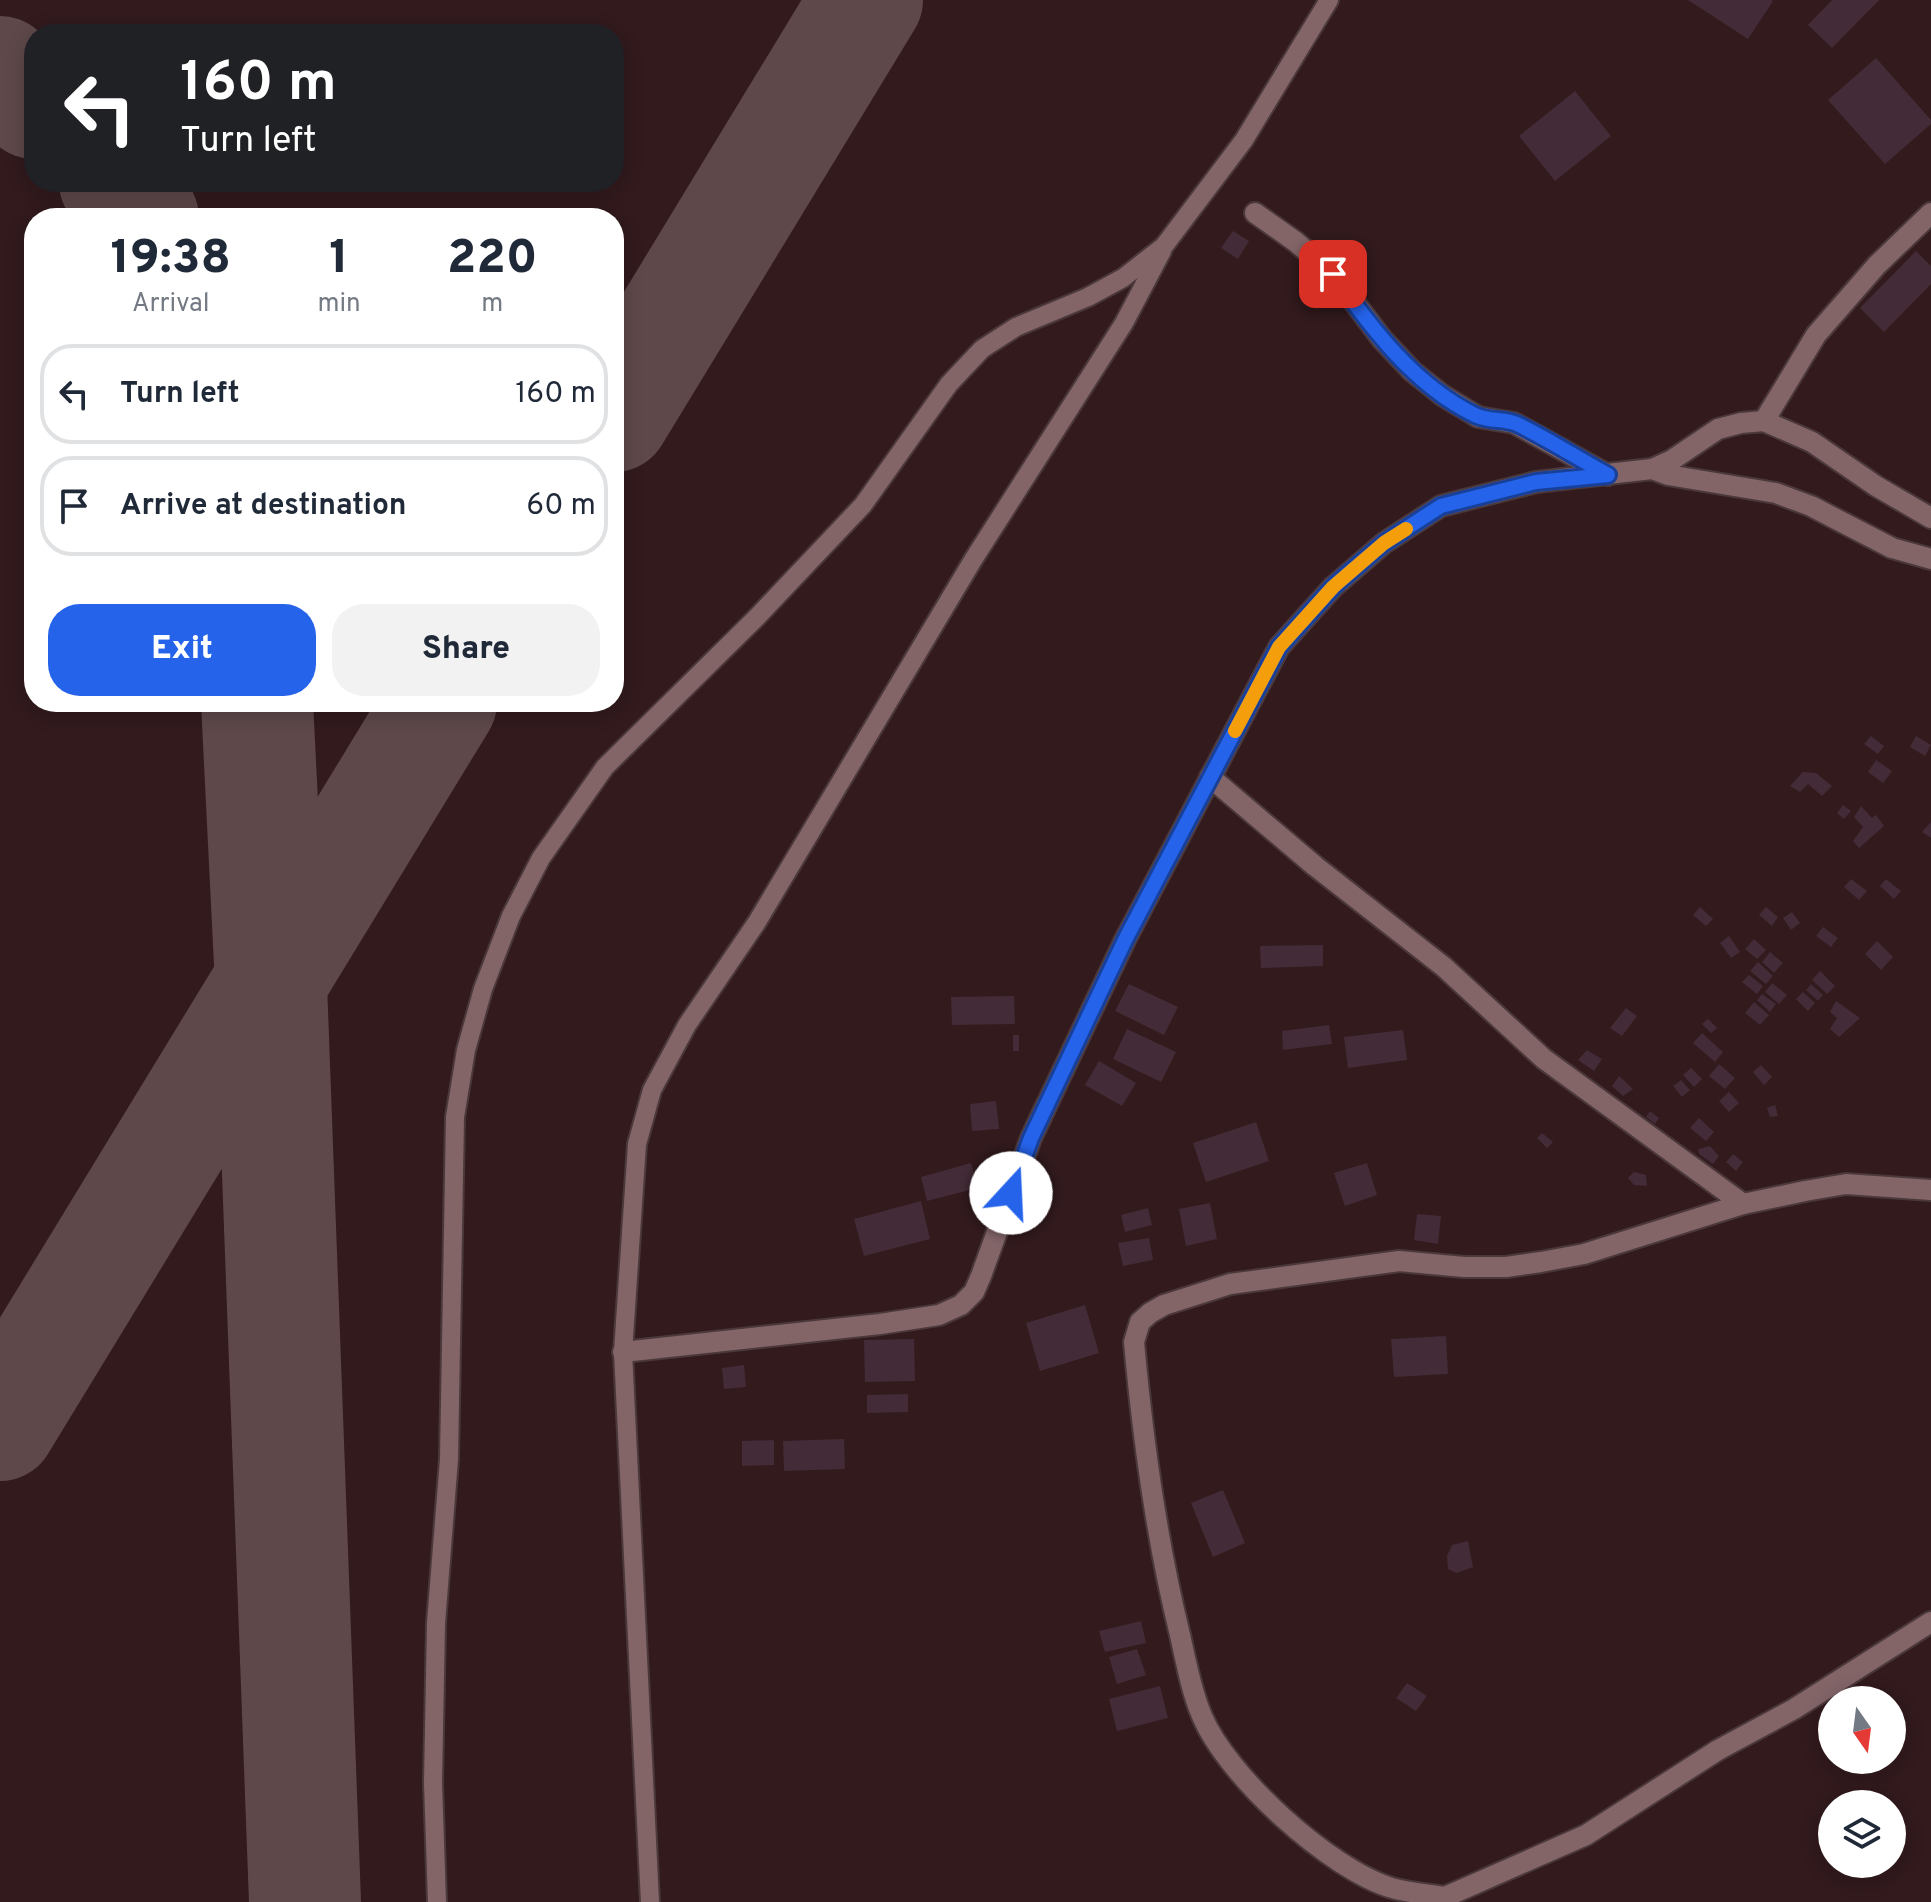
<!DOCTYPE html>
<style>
:root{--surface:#fff;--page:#f2f2f3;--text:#1f2937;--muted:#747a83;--line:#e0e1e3;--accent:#2563eb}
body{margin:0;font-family:Overpass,sans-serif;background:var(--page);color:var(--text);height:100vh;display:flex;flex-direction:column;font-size:30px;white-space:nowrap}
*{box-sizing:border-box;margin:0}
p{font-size:26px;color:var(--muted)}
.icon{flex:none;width:44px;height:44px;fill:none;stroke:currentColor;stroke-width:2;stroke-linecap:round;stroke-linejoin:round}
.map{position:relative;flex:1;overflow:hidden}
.details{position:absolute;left:24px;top:208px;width:600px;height:504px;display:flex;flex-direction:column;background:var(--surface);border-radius:32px;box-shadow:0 4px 20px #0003}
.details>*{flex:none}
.hud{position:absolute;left:24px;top:24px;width:600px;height:168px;border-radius:32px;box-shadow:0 4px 20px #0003;background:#202124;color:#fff;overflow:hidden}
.needle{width:52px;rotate:166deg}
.fabs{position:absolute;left:1818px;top:1686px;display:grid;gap:16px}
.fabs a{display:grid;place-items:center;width:88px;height:88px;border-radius:50%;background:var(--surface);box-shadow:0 4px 20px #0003;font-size:40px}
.pin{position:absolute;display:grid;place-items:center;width:68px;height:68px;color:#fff;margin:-34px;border-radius:16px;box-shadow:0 4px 12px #0006}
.me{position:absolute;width:88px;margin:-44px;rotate:20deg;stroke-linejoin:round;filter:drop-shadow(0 0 6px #0008)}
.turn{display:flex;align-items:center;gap:28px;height:168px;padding:0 24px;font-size:36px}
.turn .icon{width:104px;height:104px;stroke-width:2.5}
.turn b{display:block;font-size:56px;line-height:68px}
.eta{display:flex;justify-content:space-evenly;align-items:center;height:136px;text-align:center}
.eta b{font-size:48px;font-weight:800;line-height:56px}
.cta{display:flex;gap:16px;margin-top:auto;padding:16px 24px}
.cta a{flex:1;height:92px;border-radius:32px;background:var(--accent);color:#fff;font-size:32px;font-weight:800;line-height:92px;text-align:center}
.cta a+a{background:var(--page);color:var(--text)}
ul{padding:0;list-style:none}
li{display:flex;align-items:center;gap:24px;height:100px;margin:0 16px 12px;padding:0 8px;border:4px solid var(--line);border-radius:32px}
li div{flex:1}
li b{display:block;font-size:30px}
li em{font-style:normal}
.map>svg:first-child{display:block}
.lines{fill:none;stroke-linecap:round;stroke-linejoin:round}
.taxiway{stroke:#5e484a;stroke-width:112}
.building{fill:#432c37}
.lane-casing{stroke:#4b383b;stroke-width:22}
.street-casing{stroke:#4b383b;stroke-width:24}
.lane{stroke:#836568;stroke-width:18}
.street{stroke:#836568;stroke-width:20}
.route-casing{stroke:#184099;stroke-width:20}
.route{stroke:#2563eb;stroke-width:14}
.slow{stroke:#f59e0b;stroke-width:14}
</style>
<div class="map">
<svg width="1931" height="1902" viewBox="0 0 1931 1902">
<rect width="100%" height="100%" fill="#321a1d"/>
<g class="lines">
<g class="taxiway">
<polyline points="0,72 34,103"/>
<polyline points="115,182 130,196 143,218"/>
<polyline points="614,416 867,0"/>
<polyline points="257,702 271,984 305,1902"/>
<polyline points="0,1425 441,702"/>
</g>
</g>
<g class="building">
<polygon points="1688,0 1771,0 1773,1 1748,39"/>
<polygon points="1832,0 1879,0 1832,48 1808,25"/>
<polygon points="1876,58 1931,120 1931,124 1885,164 1828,100"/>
<polygon points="1575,91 1611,136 1555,181 1519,136"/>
<polygon points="1233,231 1249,241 1238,259 1221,248"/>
<polygon points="1916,251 1931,266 1931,284 1884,332 1860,308"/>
<polygon points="1871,736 1884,746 1878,754 1864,744"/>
<polygon points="1916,736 1931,745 1925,756 1910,747"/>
<polygon points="1876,760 1892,771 1883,783 1868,772"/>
<polygon points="1803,772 1816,773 1832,786 1822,796 1808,784 1800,792 1790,786"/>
<polygon points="1843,805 1851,811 1844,819 1837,813"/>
<polygon points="1861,806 1872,818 1876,815 1884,826 1859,848 1853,841 1863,827 1854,817"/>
<polygon points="1931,822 1931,838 1922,832"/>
<polygon points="1851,879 1867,891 1859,900 1844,887"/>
<polygon points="1886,879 1901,891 1894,899 1880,886"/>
<polygon points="1700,907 1713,919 1706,926 1693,915"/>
<polygon points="1766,907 1778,917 1772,926 1759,915"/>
<polygon points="1792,912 1800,923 1791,930 1783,918"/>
<polygon points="1823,927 1838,938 1831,947 1816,936"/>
<polygon points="1729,936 1740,952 1731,958 1720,943"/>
<polygon points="1754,939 1766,950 1757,959 1745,949"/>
<polygon points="1877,941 1893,957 1881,970 1865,954"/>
<polygon points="1323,945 1323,966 1261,968 1260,946"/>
<polygon points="1770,952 1783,963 1774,973 1762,962"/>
<polygon points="1758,962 1773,976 1766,984 1750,971"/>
<polygon points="1820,971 1835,986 1827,994 1812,980"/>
<polygon points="1749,975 1763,986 1757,994 1742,982"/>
<polygon points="1772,983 1787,995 1779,1004 1765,992"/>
<polygon points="1129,984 1178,1007 1164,1035 1115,1011"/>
<polygon points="1811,984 1823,995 1818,1001 1806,990"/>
<polygon points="1803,992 1815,1003 1808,1011 1796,999"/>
<polygon points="1762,994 1776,1004 1770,1012 1757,1000"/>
<polygon points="1014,996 1015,1024 952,1025 951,997"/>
<polygon points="1836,1001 1860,1018 1839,1037 1830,1029 1837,1018 1830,1012"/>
<polygon points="1754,1002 1769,1015 1760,1025 1745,1013"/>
<polygon points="1626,1008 1637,1016 1622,1036 1610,1028"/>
<polygon points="1708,1019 1717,1028 1711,1033 1702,1024"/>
<polygon points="1329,1025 1332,1044 1283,1050 1282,1031"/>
<polygon points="1127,1029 1176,1052 1161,1082 1113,1059"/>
<polygon points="1403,1030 1407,1060 1348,1068 1344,1037"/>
<polygon points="1702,1033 1723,1052 1715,1062 1693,1043"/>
<rect x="1013" y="1035" width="6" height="16"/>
<polygon points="1587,1050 1602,1059 1594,1071 1578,1060"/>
<polygon points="1099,1061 1136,1083 1122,1106 1085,1085"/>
<polygon points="1719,1064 1735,1078 1725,1089 1709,1076"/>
<polygon points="1761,1065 1772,1077 1764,1085 1753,1072"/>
<polygon points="1691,1068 1702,1079 1694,1087 1683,1075"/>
<polygon points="1619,1076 1633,1089 1623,1096 1612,1086"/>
<polygon points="1681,1080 1690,1090 1682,1097 1673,1086"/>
<polygon points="1729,1092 1739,1103 1729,1112 1719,1101"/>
<polygon points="996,1101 999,1129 972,1131 970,1104"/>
<polygon points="1775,1105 1778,1116 1770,1117 1767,1108"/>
<polygon points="1650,1111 1659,1118 1655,1124 1646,1117"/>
<polygon points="1699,1118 1714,1132 1706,1141 1690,1128"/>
<polygon points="1256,1122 1269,1161 1206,1182 1193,1143"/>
<polygon points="1542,1133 1553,1142 1547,1148 1537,1138"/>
<polygon points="1710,1146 1719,1156 1713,1164 1699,1154 1698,1149"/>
<polygon points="1733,1154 1743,1162 1736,1171 1726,1162"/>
<polygon points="971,1163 978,1188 927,1201 921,1177"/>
<polygon points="1367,1163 1377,1195 1345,1206 1334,1173"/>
<polygon points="1634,1172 1646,1175 1647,1186 1634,1185 1628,1178"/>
<polygon points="921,1201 930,1239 864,1256 854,1219"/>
<polygon points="1210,1203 1217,1239 1186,1246 1179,1209"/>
<polygon points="1148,1208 1152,1225 1125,1232 1121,1215"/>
<polygon points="1417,1214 1441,1216 1438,1244 1414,1240"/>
<polygon points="1149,1238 1153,1260 1123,1266 1118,1243"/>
<polygon points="1085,1305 1099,1353 1040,1371 1026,1323"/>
<polygon points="1446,1336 1448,1374 1394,1377 1391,1339"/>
<polygon points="914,1339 915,1381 865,1382 864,1340"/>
<polygon points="744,1365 746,1387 724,1389 722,1368"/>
<polygon points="908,1394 908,1412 867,1413 867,1395"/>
<polygon points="844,1439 845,1469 784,1471 783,1441"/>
<polygon points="774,1440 774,1465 742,1466 742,1441"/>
<polygon points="1223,1490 1245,1543 1213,1557 1191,1503"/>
<polygon points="1468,1541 1473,1567 1457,1573 1448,1569 1447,1556 1452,1545"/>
<polygon points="1141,1621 1146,1643 1105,1652 1099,1631"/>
<polygon points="1137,1649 1146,1675 1117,1684 1109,1657"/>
<polygon points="1407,1683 1427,1696 1416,1711 1396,1698"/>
<polygon points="1160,1686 1168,1718 1117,1731 1109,1699"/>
</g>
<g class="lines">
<defs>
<g id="lane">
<polyline points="437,1902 433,1783 436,1623 449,1459 455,1117 466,1050 483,989 511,916 541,858 605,767 757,617 863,505 949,384 982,349 1016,327 1088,297 1123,278 1164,246 1244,140 1329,0"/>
<polyline points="650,1902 623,1352 637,1144 652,1090 687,1025 757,922 973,560 1124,323 1162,251"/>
</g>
<g id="street">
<polyline points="1255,213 1296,242 1333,274 1382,339 1412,371 1442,395 1478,417 1514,423 1608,475"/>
<polyline points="1764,421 1816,335 1877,265 1931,213"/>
<polyline points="1652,469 1668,475 1776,493 1811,506 1892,548 1931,559"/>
<polyline points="1210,777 1315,866 1444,967 1544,1059 1743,1204"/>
<polyline points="623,1352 880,1324 939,1315 961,1305 974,1292 981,1276 1031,1138 1125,940 1279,647 1333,587 1384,543 1441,506 1536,482 1652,469 1672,460 1718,429 1741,423 1764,421 1812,442 1876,486 1931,518"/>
<path d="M 1445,1897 C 1428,1894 1409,1893 1392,1888 C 1329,1869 1227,1776 1202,1716 C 1191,1691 1186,1661 1180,1635 C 1156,1538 1143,1441 1134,1342 L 1140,1322 L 1150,1313 L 1164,1305 L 1230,1284 L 1399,1261 L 1464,1267 L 1506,1267 L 1541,1262 L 1584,1254 L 1743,1204 L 1805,1191 L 1846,1184 L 1931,1190"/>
<polyline points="1439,1902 1445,1897 1586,1835 1718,1750 1794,1709 1931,1622"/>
</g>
</defs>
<use href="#lane" class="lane-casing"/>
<use href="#street" class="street-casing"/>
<use href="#lane" class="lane"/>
<use href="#street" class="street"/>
</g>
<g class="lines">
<defs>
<path id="route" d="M 1011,1193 L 1031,1138 L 1125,940 L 1279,647 L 1333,587 L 1350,572 L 1384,543 L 1441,506 L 1536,482 L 1608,475 C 1577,458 1548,439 1517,424 C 1504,418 1488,422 1475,415 C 1414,385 1372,329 1333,274"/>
</defs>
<use href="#route" class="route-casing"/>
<use href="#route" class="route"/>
<polyline class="slow" points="1235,731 1279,647 1333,587 1384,543 1406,529"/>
</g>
</svg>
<div class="fabs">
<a><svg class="needle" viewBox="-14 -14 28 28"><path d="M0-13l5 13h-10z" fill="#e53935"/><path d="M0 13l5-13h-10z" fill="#747a83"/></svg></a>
<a><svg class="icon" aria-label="layers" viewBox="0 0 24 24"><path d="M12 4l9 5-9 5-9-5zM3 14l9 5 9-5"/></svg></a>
</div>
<div class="pin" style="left:1333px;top:274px;background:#d93025"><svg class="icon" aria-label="arrive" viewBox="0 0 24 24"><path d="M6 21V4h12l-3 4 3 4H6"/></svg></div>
<svg class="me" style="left:1011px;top:1193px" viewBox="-20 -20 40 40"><circle r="19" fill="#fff"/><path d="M0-13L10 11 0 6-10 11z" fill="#2563eb"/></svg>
<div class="hud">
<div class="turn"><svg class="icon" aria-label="left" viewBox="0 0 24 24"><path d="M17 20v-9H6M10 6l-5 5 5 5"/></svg><div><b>160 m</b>Turn left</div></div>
</div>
<section class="details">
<div class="eta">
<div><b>19:38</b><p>Arrival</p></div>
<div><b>1</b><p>min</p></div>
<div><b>220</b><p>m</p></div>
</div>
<ul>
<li><svg class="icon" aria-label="left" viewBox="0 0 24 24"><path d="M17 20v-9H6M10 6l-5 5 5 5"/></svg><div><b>Turn left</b></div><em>160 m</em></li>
<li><svg class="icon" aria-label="arrive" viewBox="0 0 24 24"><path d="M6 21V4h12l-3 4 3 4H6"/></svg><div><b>Arrive at destination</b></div><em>60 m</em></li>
</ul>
<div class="cta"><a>Exit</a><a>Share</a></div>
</section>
</div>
